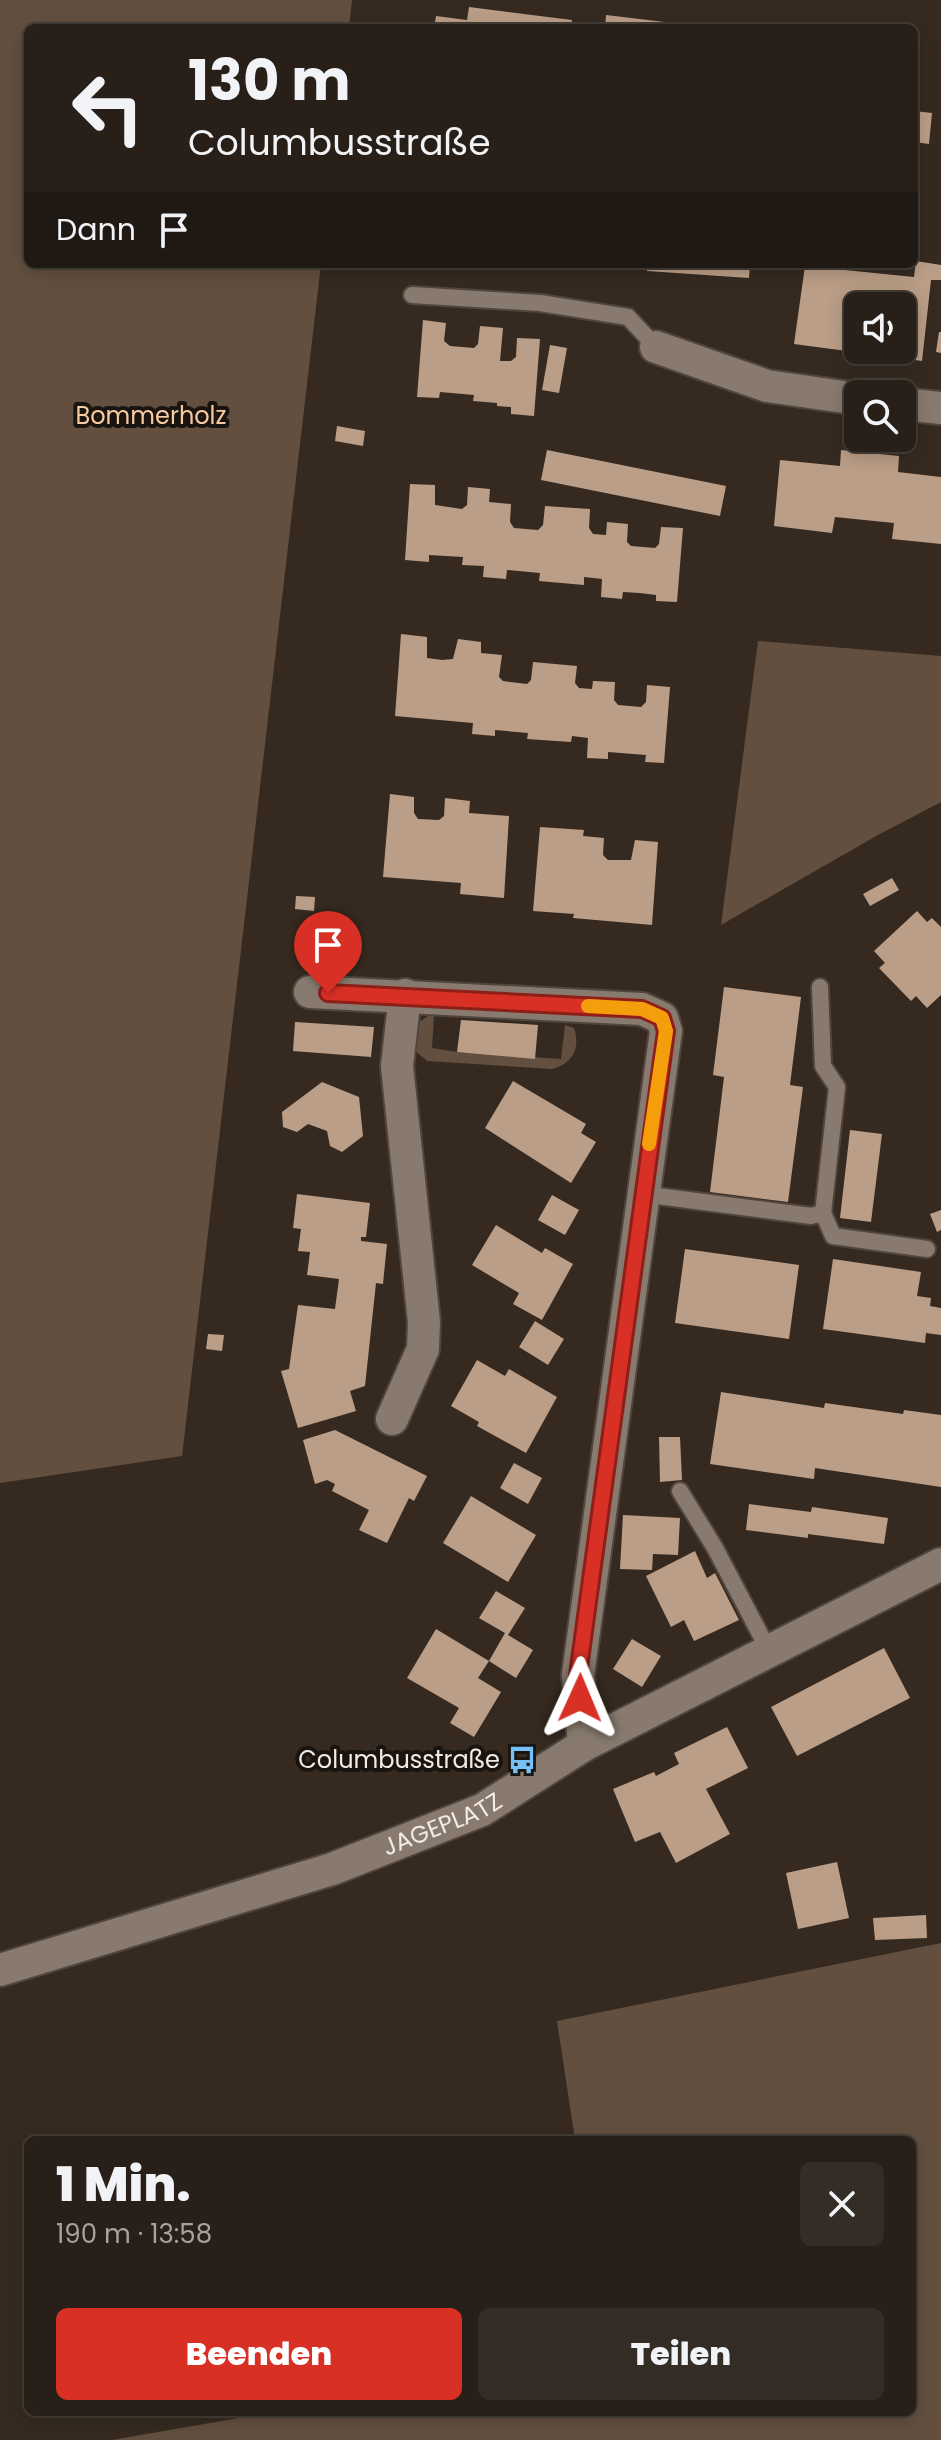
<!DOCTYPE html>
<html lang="de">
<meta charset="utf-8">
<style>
:root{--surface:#282018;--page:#342d25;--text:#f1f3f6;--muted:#a5a3a2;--line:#443e37;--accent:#d93025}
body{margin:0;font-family:Poppins,sans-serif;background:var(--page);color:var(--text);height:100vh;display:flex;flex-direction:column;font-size:30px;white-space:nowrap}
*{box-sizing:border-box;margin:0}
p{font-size:26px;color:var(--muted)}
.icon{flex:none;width:44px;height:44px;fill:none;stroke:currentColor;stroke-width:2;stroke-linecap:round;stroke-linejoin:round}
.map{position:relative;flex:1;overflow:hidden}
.sheet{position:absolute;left:24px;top:2136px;width:892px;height:280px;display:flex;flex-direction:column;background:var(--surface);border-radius:12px;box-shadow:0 4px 20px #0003,0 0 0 2px var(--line)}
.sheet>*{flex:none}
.banner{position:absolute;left:24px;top:24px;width:894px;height:244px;border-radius:12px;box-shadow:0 4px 20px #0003,0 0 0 2px var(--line);background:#282018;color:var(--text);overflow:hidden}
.buttons{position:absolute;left:844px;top:292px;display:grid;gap:16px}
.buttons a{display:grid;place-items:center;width:72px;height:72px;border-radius:12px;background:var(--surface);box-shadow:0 4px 20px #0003,0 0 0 2px var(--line);font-size:40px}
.pin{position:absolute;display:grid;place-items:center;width:68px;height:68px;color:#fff;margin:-82px -34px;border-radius:50% 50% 50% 0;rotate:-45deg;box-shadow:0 0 8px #0007}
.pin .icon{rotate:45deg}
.me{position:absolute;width:88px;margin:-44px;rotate:1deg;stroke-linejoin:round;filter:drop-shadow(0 0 6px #0008)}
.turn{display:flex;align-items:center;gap:28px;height:168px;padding:0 32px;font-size:36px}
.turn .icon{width:104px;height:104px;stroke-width:2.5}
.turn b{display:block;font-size:56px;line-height:68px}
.then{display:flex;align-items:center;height:76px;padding:0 32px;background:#0003;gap:16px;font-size:30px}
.round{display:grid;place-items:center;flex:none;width:84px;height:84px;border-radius:12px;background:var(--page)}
.summary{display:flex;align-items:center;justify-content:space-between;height:136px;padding:0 32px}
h1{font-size:48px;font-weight:800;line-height:60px}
.primary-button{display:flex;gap:16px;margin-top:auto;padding:16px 32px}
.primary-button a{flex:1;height:92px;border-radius:12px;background:var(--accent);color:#fff;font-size:32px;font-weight:800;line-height:92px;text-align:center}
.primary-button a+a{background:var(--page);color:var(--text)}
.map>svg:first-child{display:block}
.green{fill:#624f3f}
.building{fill:#bb9e87;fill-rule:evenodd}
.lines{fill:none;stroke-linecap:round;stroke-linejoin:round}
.lane-casing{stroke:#50463e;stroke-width:20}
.street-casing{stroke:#50463e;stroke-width:36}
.lane{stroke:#887a6e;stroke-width:16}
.street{stroke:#887a6e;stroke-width:32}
.route-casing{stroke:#8d1f18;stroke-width:20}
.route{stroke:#d93025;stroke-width:14}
.slow{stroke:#f59e0b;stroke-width:14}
.labels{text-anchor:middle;stroke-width:8;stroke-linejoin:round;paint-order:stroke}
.park-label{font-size:24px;fill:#f9c9a0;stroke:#19140f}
.poi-label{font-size:24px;fill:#f2eae4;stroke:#19140f;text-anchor:end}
.street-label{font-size:24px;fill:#f2eae4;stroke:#19140f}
</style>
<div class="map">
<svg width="941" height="2440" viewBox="0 0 941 2440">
<rect width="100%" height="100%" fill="#362a20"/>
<g class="green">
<polygon points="0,0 352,0 349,28 28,28 28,264 321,264 182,1456 0,1483"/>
<polygon points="758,641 941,656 941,802 878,835 721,925"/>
<path d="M 434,1015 L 432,1048 L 457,1052 L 561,1059 L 565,1025 L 574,1028 C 581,1048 572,1064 552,1069 L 427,1061 L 412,1048 L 415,1025 L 428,1016 Z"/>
<polygon points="941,1943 941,2440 112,2440 273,2412 912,2412 912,2140 575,2140 557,2021"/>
</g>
<g class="building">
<polygon points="469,7 572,20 571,28 434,28 436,16 467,20"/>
<polygon points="606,15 673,23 673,28 605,28"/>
<polygon points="914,111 932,113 929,144 914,142"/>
<path d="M 916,261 L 941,265 L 941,280 L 931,280 L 922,361 L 794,344 L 805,266 L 914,277 ZM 858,306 L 902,306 L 902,350 L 858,350 Z"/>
<polygon points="581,264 631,264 630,270 581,266"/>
<polygon points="648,264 750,264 749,278 647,271"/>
<polygon points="423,320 446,323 444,341 450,346 474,348 478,344 480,326 503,328 500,361 511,361 516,357 517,338 540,339 534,416 511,414 511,407 497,406 497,403 473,401 474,395 440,392 439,398 417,397"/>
<polygon points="939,332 941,332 941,353 936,352"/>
<polygon points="550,345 567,348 559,393 542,390"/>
<polygon points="337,426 365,431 363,446 335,441"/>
<polygon points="547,450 726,486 720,516 541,480"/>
<polygon points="841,450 899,456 898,472 941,477 941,544 892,539 894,523 835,517 832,533 774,526 780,460 840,466"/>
<polygon points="410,484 435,485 435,505 462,509 467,505 468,487 490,489 489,502 511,504 510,522 514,528 538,530 543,525 545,506 590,509 589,528 593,534 606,535 607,522 628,524 627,542 631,546 655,548 659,544 661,527 683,528 677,602 656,601 656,595 640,593 623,592 622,599 601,597 602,579 584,577 584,585 539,581 540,573 507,570 506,579 483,577 484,566 462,565 463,557 429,555 429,562 405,560"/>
<polygon points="401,634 427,637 427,658 442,660 453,659 458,639 481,642 481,653 502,655 499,677 503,681 527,684 531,680 533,662 577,666 575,683 579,688 592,689 593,681 615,682 614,700 618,705 641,707 646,702 647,685 670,687 664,763 645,762 646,755 608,752 608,759 587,758 588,738 572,736 571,742 527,739 528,733 495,730 495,736 472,734 473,723 395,716"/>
<polygon points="390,794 414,797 414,813 418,819 439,820 444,816 445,798 470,801 469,813 509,816 504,898 460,894 461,883 383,877"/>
<polygon points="540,827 584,830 583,836 604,838 603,855 608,860 631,860 635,840 658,842 652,925 573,918 574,914 533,911"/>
<polygon points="892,878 899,890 870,906 863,894"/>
<polygon points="296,896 315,897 314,911 295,909"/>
<polygon points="917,911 927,922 932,918 941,927 941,995 927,1008 916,996 911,1001 879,968 885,963 874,951"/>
<polygon points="724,987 801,997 790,1085 803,1087 788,1202 710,1192 724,1077 713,1075"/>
<polygon points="461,1020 538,1025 535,1059 457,1052"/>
<polygon points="295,1022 374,1027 371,1057 293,1051"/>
<polygon points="513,1081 586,1124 581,1133 596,1142 571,1183 485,1128"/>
<polygon points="322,1082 359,1097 363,1136 342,1152 330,1146 327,1131 308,1124 297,1132 283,1127 282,1112"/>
<polygon points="850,1130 882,1134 871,1222 840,1218"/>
<polygon points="297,1194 370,1203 366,1237 361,1237 361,1241 387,1244 383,1284 376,1283 365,1386 350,1391 356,1411 298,1428 281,1371 289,1369 298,1305 335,1309 339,1279 307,1275 310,1252 298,1251 301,1229 293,1228"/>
<polygon points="552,1195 579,1210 565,1235 538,1220"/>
<polygon points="941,1210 941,1230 937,1232 930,1214"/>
<polygon points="496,1225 542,1253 545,1248 573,1264 542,1320 513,1304 519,1293 472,1265"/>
<polygon points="685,1249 799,1265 789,1339 675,1323"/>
<polygon points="833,1259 921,1272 917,1296 931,1298 930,1306 941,1308 941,1335 926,1333 925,1343 823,1329"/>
<polygon points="535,1321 564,1339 548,1365 519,1347"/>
<polygon points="208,1334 224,1335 222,1351 206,1349"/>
<polygon points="477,1360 505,1376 509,1369 557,1397 526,1453 477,1426 479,1422 451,1406"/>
<polygon points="721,1392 824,1408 825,1403 903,1414 904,1410 941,1415 941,1487 815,1468 814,1479 710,1464"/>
<polygon points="335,1430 427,1476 414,1501 409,1498 387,1543 359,1530 369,1510 332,1491 335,1484 327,1480 315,1484 303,1440"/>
<polygon points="659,1437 680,1437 682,1480 660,1482"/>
<polygon points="514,1463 542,1478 528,1504 500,1488"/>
<polygon points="471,1496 536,1535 508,1582 443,1543"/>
<polygon points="749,1504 811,1512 812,1507 888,1518 884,1544 808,1534 808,1538 746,1530"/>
<polygon points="623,1515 680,1518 678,1555 653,1554 652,1570 620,1569"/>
<polygon points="695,1551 707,1578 715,1573 739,1620 694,1641 684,1620 671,1627 646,1576"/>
<polygon points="496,1591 525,1608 508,1635 533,1650 516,1678 489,1661 478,1678 501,1692 474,1737 450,1723 459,1708 407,1678 436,1629 489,1661 505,1633 479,1618"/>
<polygon points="632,1639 661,1656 642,1687 613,1669"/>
<polygon points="884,1648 910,1698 797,1756 771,1707"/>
<polygon points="727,1727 748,1768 706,1789 730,1834 676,1863 660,1832 635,1842 613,1789 654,1772 656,1776 679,1764 674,1753"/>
<polygon points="837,1862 849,1918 798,1929 786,1873"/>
<polygon points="926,1915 927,1938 875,1940 873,1918"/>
</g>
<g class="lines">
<defs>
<g id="lane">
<polyline points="412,295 540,303 628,317 656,347"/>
<polyline points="642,1194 811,1216 823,1213 837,1087 823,1066 820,987"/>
<polyline points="823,1213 833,1236 927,1249"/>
<polyline points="680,1491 715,1548 769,1651"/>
</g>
<g id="street">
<polyline points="656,347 767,386 858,399"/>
<polyline points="902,404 941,408"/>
<polyline points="310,992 642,1009 662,1018 666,1031 578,1675 584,1745"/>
<polyline points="392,1419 423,1349 424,1322 397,1066 405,995"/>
<path id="s1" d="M 0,1970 L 332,1869 L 482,1810 L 584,1745 L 941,1564"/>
</g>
</defs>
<use href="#lane" class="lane-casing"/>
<use href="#street" class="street-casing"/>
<use href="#lane" class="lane"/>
<use href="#street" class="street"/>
</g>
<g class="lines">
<defs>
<polyline id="route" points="328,993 642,1009 662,1018 666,1031 578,1675 580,1698"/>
</defs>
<use href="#route" class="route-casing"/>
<use href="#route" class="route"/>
<polyline class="slow" points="588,1006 642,1009 662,1018 666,1031 649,1144"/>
</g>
<defs>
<symbol id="bus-bare" viewBox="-9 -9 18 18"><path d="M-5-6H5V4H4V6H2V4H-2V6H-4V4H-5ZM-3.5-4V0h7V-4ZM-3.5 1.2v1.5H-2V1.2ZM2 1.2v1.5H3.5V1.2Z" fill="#75c0f6" stroke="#19140f" stroke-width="2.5" paint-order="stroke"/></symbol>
</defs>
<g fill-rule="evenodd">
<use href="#bus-bare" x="502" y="1740" width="40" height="40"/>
</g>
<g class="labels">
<g class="park-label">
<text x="151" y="424">Bommerholz</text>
</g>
<g class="poi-label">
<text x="500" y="1768">Columbusstraße</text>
</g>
<g class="street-label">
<text dy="8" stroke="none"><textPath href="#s1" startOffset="466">JAGEPLATZ</textPath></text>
</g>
</g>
</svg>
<div class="buttons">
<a><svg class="icon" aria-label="sound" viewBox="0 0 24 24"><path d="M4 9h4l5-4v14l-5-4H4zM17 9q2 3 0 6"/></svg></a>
<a><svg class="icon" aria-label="search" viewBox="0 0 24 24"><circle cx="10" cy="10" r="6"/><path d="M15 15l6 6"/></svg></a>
</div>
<div class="pin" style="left:328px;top:993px;background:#d93025"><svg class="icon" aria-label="arrive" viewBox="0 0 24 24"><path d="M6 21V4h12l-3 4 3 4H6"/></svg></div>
<svg class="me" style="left:580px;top:1698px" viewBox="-20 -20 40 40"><path d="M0-17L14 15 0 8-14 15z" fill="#d93025" stroke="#fff" stroke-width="4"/></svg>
<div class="banner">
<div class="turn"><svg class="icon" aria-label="left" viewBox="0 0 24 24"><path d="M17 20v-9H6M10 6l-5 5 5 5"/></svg><div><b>130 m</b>Columbusstraße</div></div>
<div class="then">Dann<svg class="icon" aria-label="arrive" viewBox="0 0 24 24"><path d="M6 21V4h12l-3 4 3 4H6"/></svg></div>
</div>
<section class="sheet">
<div class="summary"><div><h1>1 Min.</h1><p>190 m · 13:58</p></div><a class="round"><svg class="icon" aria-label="close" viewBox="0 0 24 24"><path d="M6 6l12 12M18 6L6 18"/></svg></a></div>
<div class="primary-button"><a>Beenden</a><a>Teilen</a></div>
</section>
</div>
